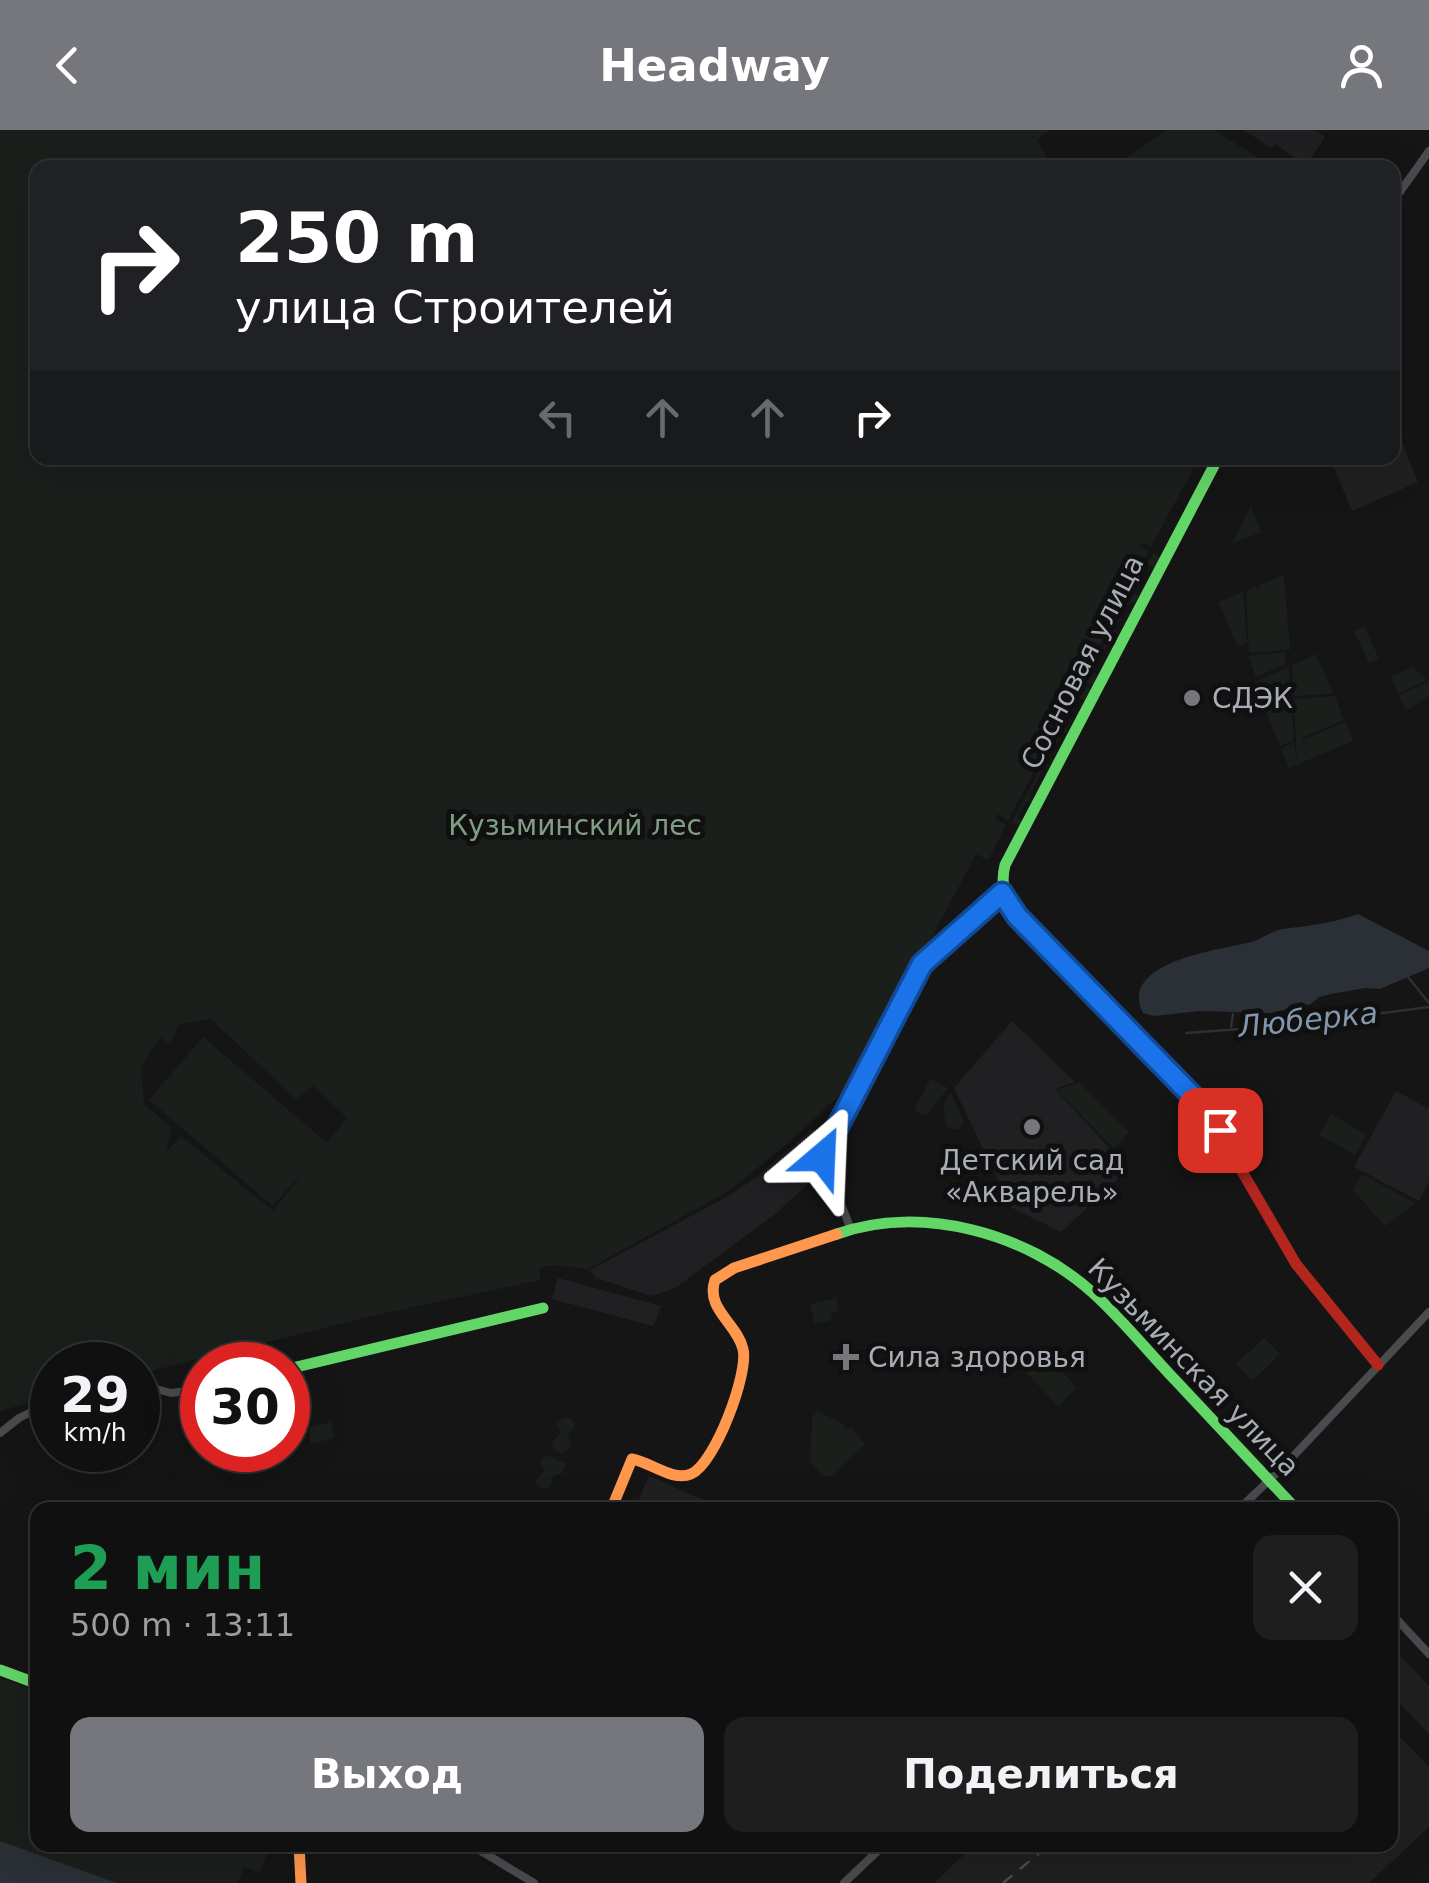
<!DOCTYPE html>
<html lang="ru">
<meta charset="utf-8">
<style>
:root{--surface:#101010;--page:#1e1e1e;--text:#f1f3f6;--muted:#9c9d9f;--line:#303030;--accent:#75777d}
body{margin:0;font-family:"DejaVu Sans",sans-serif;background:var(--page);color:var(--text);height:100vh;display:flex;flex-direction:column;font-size:38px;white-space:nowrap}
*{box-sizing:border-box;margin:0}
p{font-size:32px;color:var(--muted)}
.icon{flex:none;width:55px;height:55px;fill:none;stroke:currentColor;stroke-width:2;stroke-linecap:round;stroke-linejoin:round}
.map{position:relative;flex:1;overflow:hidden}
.side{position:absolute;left:30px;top:1372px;width:1368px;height:350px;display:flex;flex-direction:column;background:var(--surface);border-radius:20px;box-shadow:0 10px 40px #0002,0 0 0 2px var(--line)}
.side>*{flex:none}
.top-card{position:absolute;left:30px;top:30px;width:1370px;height:305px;border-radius:20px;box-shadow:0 10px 40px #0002,0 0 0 2px var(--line);background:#202124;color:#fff;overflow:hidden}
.speed{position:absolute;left:30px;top:1212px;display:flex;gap:20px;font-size:50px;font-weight:700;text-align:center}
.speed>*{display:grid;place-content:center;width:130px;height:130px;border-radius:50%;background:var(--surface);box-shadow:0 10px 40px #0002,0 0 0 2px var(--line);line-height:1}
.speed small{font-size:25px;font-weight:400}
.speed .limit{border:15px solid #d22;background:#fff;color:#111}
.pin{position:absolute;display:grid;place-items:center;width:85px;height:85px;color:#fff;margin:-42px;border-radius:20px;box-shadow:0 5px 15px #0006}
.me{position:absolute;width:110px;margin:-55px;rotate:26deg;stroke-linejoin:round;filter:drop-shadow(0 0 8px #0008)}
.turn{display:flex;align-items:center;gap:35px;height:210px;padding:0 40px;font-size:45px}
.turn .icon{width:130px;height:130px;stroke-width:2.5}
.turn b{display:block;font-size:70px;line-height:85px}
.lanes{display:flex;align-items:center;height:95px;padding:0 40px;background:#0003;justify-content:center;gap:50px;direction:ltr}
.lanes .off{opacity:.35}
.round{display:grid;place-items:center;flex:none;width:105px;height:105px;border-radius:20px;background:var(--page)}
.head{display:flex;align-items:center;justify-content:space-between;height:170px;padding:0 40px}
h1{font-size:60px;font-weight:600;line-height:75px;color:#1e9e55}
.cta{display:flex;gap:20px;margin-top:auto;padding:20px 40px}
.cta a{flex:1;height:115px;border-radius:20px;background:var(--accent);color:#fff;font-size:40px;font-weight:600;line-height:115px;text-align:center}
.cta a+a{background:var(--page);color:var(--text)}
header{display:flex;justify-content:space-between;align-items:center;height:130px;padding:0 40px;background:var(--accent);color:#fff;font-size:45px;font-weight:600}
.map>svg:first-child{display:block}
.built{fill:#202022}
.green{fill:#1b1f1c;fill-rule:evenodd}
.water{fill:#2b3036}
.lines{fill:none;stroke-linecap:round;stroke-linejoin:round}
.stream{stroke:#2b3036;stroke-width:2.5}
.street{stroke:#4a4b4e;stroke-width:8}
.fast{stroke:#63d668;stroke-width:11}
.slow{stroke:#ff974d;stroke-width:11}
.jam{stroke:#b3261e;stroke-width:11}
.rail{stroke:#4a4b4d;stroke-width:2.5;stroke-dasharray:12 10;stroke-linecap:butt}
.route-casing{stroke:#114b97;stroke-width:25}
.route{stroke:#1a73e8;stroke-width:18}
.poi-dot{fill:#75777d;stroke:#101011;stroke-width:4}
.labels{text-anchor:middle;stroke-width:10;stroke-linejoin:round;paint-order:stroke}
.street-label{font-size:28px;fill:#a8acb5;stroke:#101011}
.poi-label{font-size:28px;fill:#a8acb5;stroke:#101011;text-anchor:start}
.park-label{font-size:28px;fill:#819e85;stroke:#101011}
.water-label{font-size:30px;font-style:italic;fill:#8397ac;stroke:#101011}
</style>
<header><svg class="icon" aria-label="back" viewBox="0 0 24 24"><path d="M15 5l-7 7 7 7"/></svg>Headway<svg class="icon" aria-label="person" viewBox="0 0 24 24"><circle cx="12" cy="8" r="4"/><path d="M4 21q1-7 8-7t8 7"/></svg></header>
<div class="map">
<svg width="1429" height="1753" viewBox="0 0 1429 1753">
<rect width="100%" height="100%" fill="#151516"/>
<g class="built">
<polygon points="1244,0 1314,0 1325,7 1306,35 1275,14 1271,18"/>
<polygon points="1393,291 1418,352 1352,381 1330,328 1392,328"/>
<polygon points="1012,891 1075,952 1055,959 1129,1039 1061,1102 994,1069 998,1050 954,958"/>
<polygon points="1396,961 1429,979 1429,1051 1419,1071 1354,1037"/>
<polygon points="812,999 824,1006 815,1023 823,1040 774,1085 675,1158 651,1166 596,1148 590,1140 730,1065 754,1049"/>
<polygon points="558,1148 661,1176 657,1187 653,1196 552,1169"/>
<polygon points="649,1346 706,1371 718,1380 634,1380"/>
<polygon points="1390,1515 1429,1556 1429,1604 1390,1563"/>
<polygon points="1390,1596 1429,1637 1429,1697 1369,1753 934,1753 974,1715 1390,1715"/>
</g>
<g class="green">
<path d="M 0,0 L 1050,0 L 1037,10 L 1052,37 L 38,38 L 38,328 L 1199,328 L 1151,417 L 1141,413 L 1139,416 L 1149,421 L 1082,549 L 1072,544 L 1070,547 L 1080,553 L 1008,691 L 998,684 L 995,688 L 1006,695 L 988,730 L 976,724 L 862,939 L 843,962 L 786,1015 L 729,1061 L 588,1139 L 551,1135 L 539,1138 L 540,1150 L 381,1184 L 138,1244 L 138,1235 L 52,1235 L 52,1266 L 0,1281 ZM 211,889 L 296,969 L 313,955 L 347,988 L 327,1013 L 203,907 L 149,970 L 273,1076 L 310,1034 L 273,1081 L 181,1006 L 165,1024 L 172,998 L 144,974 L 141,937 L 160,907 L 170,914 L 179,894 Z"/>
<polygon points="1167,0 1214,0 1259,28 1268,37 1112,37"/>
<polygon points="1251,377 1261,402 1231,414"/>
<polygon points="1153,423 1161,428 1155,438 1148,435 1134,463 1139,466 1134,473 1130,472 1115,499 1119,504 1113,503 1093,542 1099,546 1094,556 1086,551"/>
<polygon points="1284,445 1290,520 1249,523 1246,461 1256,457 1261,465 1258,456"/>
<polygon points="1243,462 1247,513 1238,517 1219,472"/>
<polygon points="1365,496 1379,529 1369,533 1354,501"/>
<polygon points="1285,522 1285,534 1256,547 1248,526"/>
<polygon points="1316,524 1333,564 1294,566 1292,535"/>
<polygon points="1289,537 1291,567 1260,569 1253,553"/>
<polygon points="1412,537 1427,550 1398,563 1391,547"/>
<polygon points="1429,552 1429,566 1406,581 1399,565"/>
<polygon points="1084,555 1092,560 1087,571 1079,568 1065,597 1069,602 1062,603 1047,632 1050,637 1044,637 1029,665 1032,671 1026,671 1017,687 1024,692 1021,697 1012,692"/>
<polygon points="1335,566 1344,590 1302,608 1307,617 1304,609 1345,592 1353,611 1289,638 1281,618 1294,613 1297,633 1294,569"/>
<polygon points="1291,570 1294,610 1280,616 1262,572"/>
<polygon points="930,949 948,958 926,986 914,980"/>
<polygon points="1079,952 1129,1002 1114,1019 1057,960"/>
<path d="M 951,963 L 964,991 L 960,1000 L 948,998 C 943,985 941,973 951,963 Z"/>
<polygon points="1331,984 1366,1005 1355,1025 1319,1005"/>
<polygon points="1362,1044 1415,1073 1385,1096 1353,1060"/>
<polygon points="836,1168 839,1181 831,1183 832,1190 815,1194 810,1174"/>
<polygon points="1264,1208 1280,1224 1252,1251 1236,1234"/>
<polygon points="1044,1223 1077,1258 1058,1276 1025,1241"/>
<polygon points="818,1281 843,1294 846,1301 852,1297 865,1314 830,1347 823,1346 810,1331 812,1287"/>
<polygon points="565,1287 572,1289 575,1296 568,1305 572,1317 561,1324 554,1320 552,1313 560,1303 557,1293"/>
<polygon points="331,1292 335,1308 310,1314 310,1297"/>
<polygon points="545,1325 566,1333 562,1343 551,1347 552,1354 548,1359 538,1357 535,1351 544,1342 541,1332"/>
<polygon points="0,1548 37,1561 38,1715 270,1715 260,1743 244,1737 238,1753 0,1753"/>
</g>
<g class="water">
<path d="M 1358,784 L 1429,821 L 1429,838 L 1380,859 L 1365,858 L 1331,864 L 1319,867 L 1311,874 L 1271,883 L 1200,881 L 1154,886 L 1143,883 C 1118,833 1216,820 1247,813 C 1260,811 1270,801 1283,799 C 1308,796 1334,793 1358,784 Z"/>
<polygon points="0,1711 108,1750 116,1753 0,1753"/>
</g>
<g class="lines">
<g class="stream">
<polyline points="1408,847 1429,873"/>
<polyline points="1231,897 1233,884"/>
<polyline points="1186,903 1283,896 1429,877"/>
</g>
<g class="street">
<polyline points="1392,73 1429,21"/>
<path d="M 850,1098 C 845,1080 821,1033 823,1019 L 923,834 L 1002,763"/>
<polyline points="138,1254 171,1263 202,1259"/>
<polyline points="0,1303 19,1288 52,1272"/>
<polyline points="1238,1380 1285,1335 1429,1182"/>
<polyline points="1390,1482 1429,1524"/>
<polyline points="471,1715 534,1753"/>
<polyline points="844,1753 884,1715"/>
</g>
<g class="fast">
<path d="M 1218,328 L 1005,735 C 1000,755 1005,769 1017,786 L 1207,981 L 1219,1002"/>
<path d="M 837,1104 C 921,1074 1027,1103 1093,1163 C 1123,1190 1149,1223 1177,1252 C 1217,1295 1257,1337 1297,1380"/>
<polyline points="288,1239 543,1178"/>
<polyline points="0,1540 38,1554"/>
</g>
<g class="slow">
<path d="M 611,1380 L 632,1329 C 650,1332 673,1352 691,1344 C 715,1334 749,1243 743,1219 C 737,1193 705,1179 715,1150 L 734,1138 L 837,1104"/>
<polyline points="299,1715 301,1753"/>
</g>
<polyline class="jam" points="1219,1002 1296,1134 1378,1235"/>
<polyline class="rail" points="1003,1753 1049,1715"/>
</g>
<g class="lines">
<defs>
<polyline id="route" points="822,1027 922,834 1002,763 1017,786 1207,981 1220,1000"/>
</defs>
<use href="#route" class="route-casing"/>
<use href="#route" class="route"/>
</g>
<g class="poi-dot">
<circle cx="1192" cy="568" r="10"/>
<circle cx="1032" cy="997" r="10"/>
<path d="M841 1212h10v10h10v10h-10v10h-10v-10h-10v-10h10z"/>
</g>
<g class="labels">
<g class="street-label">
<text transform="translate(1082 532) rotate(-63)" y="10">Сосновая улица</text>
<text transform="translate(1194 1237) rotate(46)" y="10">Кузьминская улица</text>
</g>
<g class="poi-label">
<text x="1212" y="578">СДЭК</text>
<text x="1032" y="1040" text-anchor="middle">Детский сад<tspan x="1032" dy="32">«Акварель»</tspan></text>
<text x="868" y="1237">Сила здоровья</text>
</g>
<g class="park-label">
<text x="575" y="705">Кузьминский лес</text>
</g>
<g class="water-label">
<text transform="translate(1308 890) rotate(-6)" y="10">Люберка</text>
</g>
</g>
</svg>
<div class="speed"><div>29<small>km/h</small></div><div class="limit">30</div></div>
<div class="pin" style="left:1220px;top:1000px;background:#d93025"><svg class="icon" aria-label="arrive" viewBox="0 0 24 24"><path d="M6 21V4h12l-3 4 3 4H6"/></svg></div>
<svg class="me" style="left:822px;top:1027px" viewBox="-20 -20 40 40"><path d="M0-17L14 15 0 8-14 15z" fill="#1a73e8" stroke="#fff" stroke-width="4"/></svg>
<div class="top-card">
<div class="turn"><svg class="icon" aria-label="right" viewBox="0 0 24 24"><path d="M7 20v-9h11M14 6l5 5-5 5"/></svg><div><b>250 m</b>улица Строителей</div></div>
<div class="lanes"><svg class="icon off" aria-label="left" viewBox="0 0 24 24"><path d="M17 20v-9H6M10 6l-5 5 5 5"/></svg><svg class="icon off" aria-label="ahead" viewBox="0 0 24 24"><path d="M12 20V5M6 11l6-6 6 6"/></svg><svg class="icon off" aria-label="ahead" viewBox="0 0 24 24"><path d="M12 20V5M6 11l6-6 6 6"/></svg><svg class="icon" aria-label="right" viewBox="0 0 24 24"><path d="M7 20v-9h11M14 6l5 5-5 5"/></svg></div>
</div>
<section class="side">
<div class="head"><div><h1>2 мин</h1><p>500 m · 13:11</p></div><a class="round"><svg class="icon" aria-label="close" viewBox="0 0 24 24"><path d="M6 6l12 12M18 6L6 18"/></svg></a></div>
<div class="cta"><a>Выход</a><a>Поделиться</a></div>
</section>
</div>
